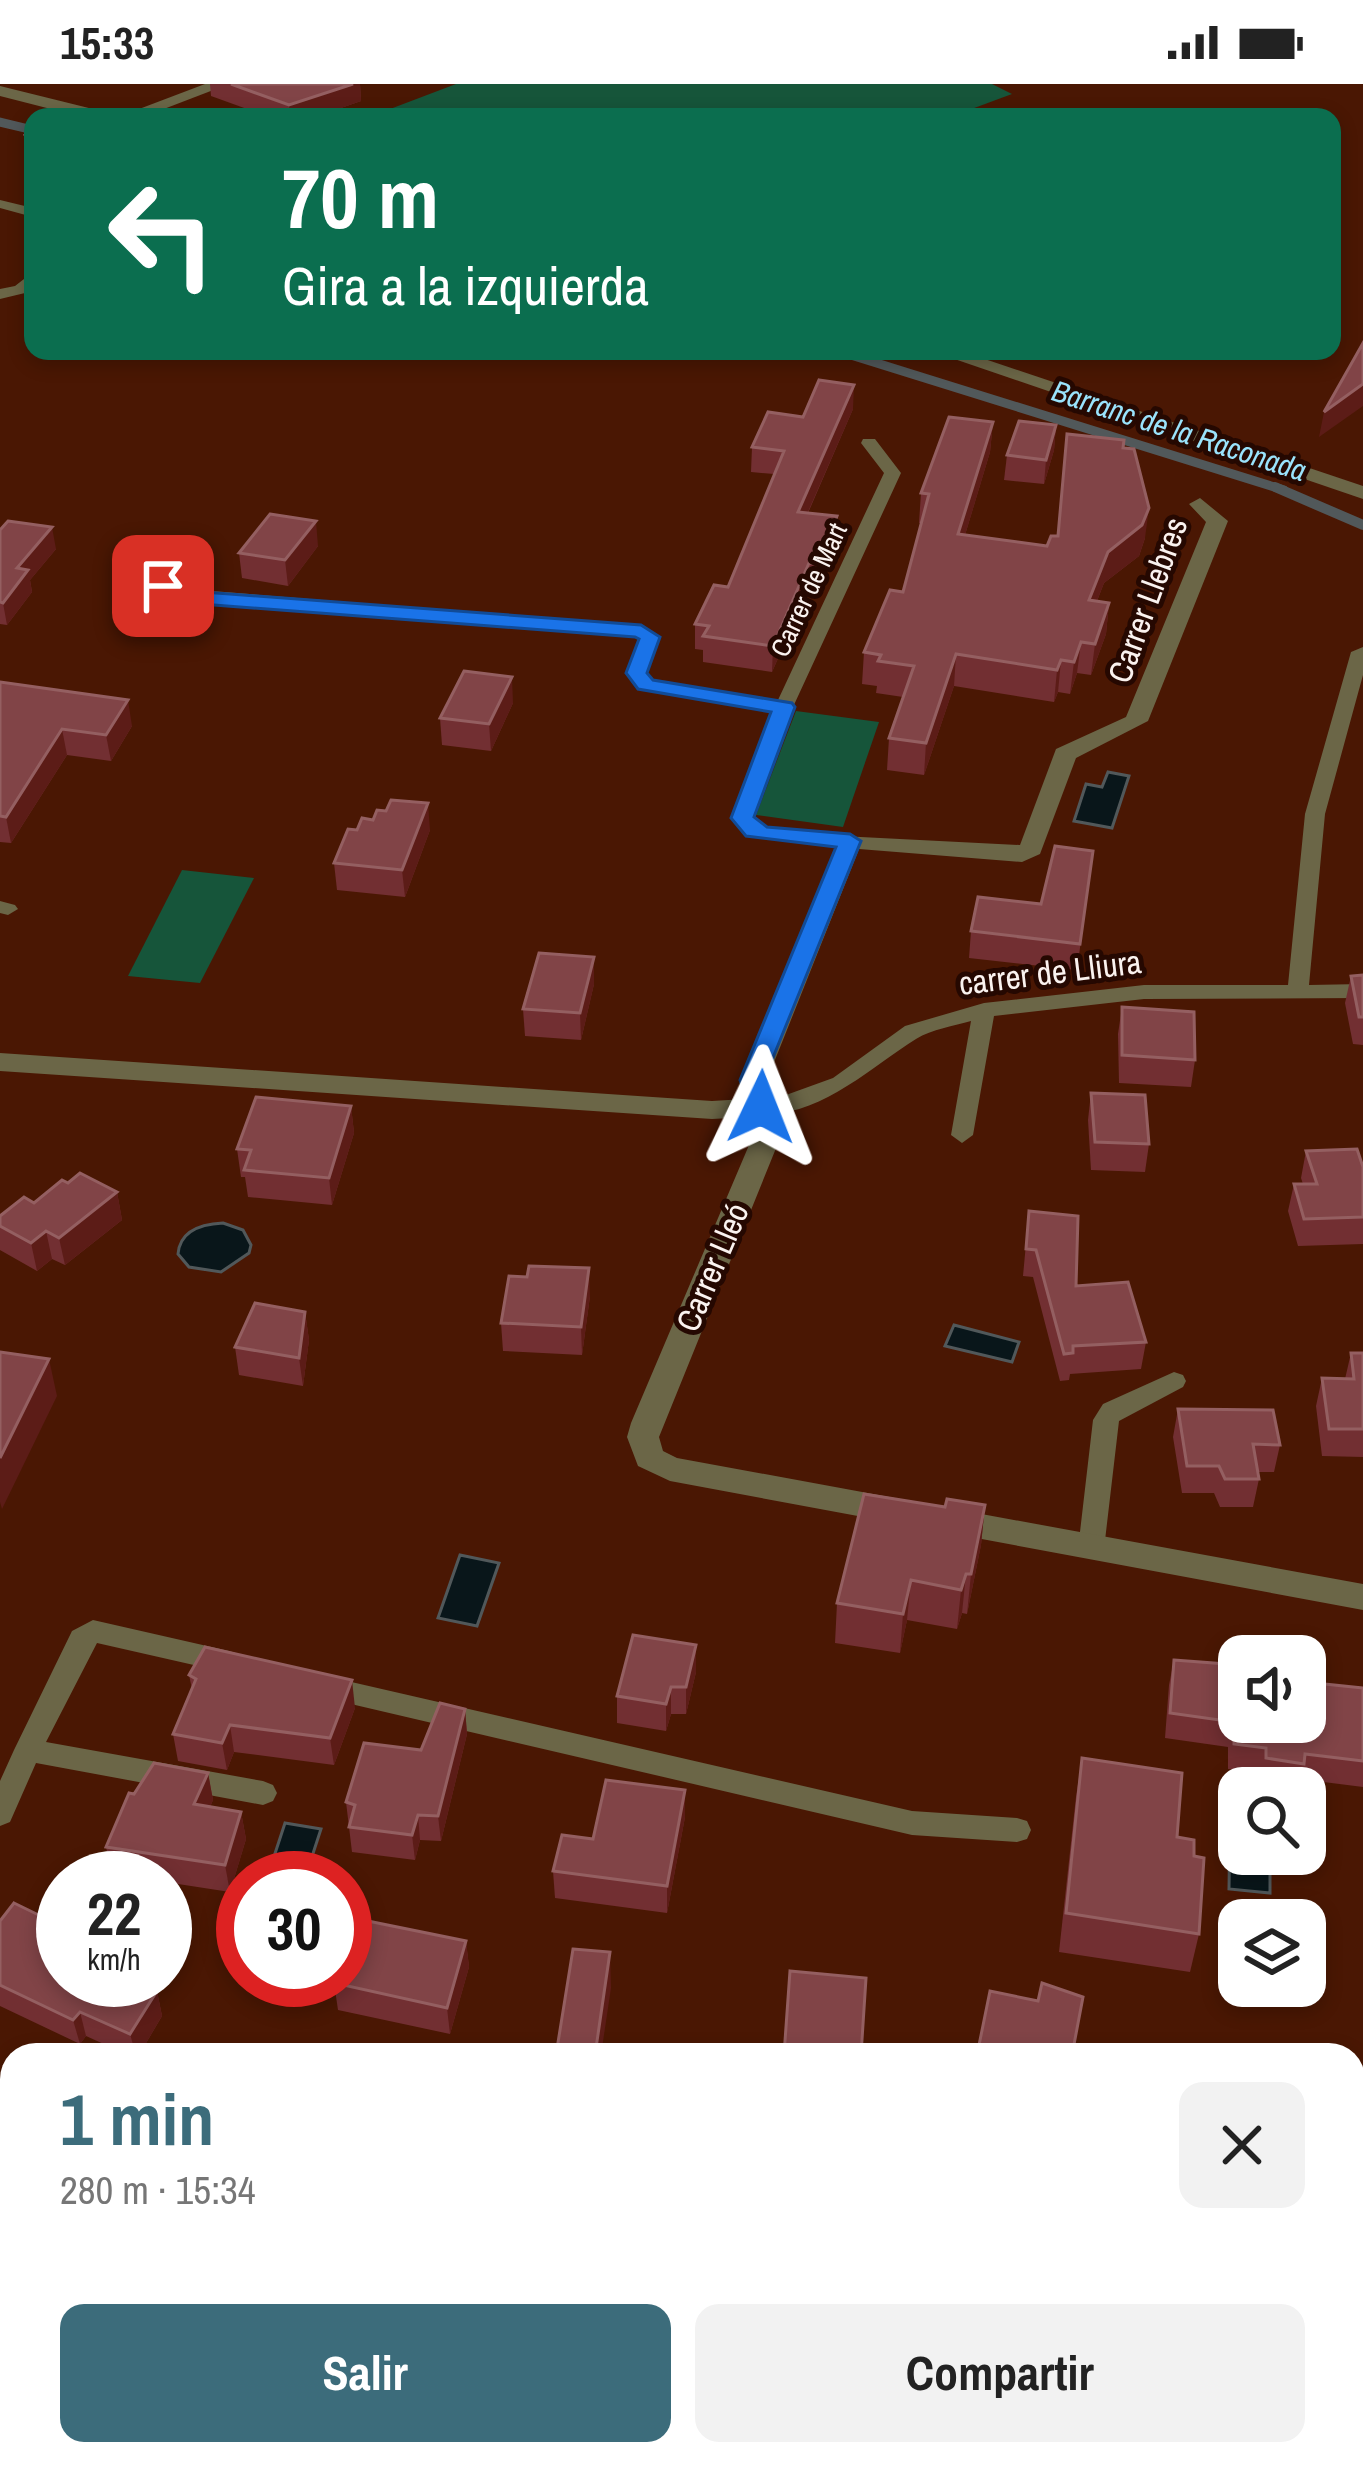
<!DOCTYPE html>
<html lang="es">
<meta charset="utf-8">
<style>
:root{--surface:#fff;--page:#f2f2f2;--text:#222;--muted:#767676;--accent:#3c6c7b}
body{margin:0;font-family:"Archivo Narrow",sans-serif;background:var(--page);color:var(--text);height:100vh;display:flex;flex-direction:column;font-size:45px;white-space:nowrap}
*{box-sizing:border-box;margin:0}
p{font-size:39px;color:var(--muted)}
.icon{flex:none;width:66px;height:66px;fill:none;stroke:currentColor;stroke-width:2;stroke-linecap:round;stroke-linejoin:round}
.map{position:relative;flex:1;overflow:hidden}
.panel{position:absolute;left:0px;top:1959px;width:1365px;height:423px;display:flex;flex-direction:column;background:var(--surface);border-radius:36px 36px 0 0;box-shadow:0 6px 18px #0003}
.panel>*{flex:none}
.banner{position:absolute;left:24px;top:24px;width:1317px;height:252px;border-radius:24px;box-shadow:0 6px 18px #0003;background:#0b6e4f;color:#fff;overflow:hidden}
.controls{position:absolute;left:1218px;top:1551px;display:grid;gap:24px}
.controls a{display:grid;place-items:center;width:108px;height:108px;border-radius:24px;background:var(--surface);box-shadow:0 6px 18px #0003;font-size:60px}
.speed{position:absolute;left:36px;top:1767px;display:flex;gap:24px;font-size:60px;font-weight:700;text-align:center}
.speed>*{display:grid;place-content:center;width:156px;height:156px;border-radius:50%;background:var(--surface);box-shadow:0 6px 18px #0003;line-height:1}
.speed small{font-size:30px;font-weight:400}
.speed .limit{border:18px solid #d22;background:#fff;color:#111}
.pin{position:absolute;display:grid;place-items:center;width:102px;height:102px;color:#fff;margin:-51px;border-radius:24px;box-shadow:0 6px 18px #0006}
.me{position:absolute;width:132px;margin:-66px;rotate:2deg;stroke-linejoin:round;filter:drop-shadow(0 0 9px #0008)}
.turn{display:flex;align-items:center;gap:42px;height:252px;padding:0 60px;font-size:54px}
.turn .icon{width:156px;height:156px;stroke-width:2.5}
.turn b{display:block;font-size:84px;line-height:102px}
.round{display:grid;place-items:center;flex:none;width:126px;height:126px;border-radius:24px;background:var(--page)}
.summary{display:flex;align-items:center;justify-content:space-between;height:204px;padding:0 60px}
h1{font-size:72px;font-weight:800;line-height:90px;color:var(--accent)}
.primary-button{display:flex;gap:24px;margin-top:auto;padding:24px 60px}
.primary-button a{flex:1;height:138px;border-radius:24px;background:var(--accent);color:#fff;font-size:48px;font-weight:800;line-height:138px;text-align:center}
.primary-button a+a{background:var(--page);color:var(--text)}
.status{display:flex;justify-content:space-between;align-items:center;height:84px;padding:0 60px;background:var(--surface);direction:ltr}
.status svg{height:33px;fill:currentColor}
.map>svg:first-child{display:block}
.green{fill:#16553a}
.water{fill:#09161a;stroke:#51585a;stroke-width:3}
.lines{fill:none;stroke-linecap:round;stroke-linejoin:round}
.stream-far1{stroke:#51585a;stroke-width:9}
.stream{stroke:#51585a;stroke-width:10}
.lane{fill:#6b6647;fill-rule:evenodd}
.street{fill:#6b6647;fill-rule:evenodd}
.wall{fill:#722f32}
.shaded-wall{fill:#5c1c17}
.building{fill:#814447;stroke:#945f61;stroke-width:3}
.route{fill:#1a73e8;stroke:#114b97;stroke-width:3}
.labels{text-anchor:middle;stroke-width:10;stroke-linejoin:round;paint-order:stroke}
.far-street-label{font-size:27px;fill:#faf2ef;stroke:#250801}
.far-water-label{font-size:30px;font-style:italic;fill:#9ae3fc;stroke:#250801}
.street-label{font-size:33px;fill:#faf2ef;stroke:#250801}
</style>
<div class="status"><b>15:33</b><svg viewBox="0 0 49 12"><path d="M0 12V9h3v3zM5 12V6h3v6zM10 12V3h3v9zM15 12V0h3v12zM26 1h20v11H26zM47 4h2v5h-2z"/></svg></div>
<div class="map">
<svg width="1363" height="2381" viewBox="0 0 1363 2381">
<rect width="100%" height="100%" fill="#4a1703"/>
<g class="green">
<polygon points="456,0 992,0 1012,10 950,33 369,33"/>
<polygon points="796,627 879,638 843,743 756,731"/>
<polygon points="182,786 254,794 200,899 128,892"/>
</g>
<g class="water">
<polygon points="1108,688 1129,692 1112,744 1074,737 1086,700 1102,703"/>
<path d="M 223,1139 L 243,1146 L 251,1161 L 249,1169 L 221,1188 L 189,1183 L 178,1170 C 180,1146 202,1140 223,1139 Z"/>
<polygon points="954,1241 1019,1258 1012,1278 945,1262"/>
<polygon points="460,1471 499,1479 477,1542 438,1534"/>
<polygon points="1230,1737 1239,1738 1239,1770 1270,1770 1270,1809 1229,1805"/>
<polygon points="285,1739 321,1745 305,1794 267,1794"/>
</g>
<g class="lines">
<g class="stream-far1">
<polyline points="0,38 33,46"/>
<polyline points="838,267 1284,406"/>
</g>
<polyline class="stream" points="1275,403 1363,441"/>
<g class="lane">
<polygon points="0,116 33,124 33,133 0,124"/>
<polygon points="33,188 33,202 25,209 0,215 0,205 15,202"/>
<polygon points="190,267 175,276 167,271 170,267"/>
<polygon points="863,355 875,355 901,389 793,623 752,733 766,744 857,753 857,761 850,763 746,751 732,734 773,627 639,605 627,589 640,555 636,552 164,513 155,508 181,462 190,457 199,462 175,504 641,542 659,553 646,589 652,596 778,616 884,389 861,359"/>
<path d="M 1363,563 L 1363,591 L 1325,730 L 1309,901 L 1363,900 L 1363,914 L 1144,915 L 994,932 L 973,1051 L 962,1059 L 951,1051 L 971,937 C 954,942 932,945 916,955 C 871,983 812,1040 753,1028 L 750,1023 L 753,1018 L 786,1011 L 833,994 L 905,942 L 984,919 L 1144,901 L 1288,901 L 1305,730 L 1351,568 Z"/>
<polygon points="0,817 15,821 18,825 8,831 0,829"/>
<polygon points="1174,1288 1183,1291 1186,1297 1183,1303 1119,1337 1104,1465 1100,1472 1082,1472 1078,1465 1093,1336 1103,1320"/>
<polygon points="93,1536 229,1567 239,1570 243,1578 239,1586 229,1589 97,1559 46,1658 263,1697 273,1701 277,1709 273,1717 263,1721 36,1679 10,1738 0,1742 0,1697 14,1666 72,1547"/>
<polygon points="321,1591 912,1727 1017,1734 1027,1737 1031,1746 1027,1755 1017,1758 912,1751 321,1613 311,1610 307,1602 311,1594"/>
<polygon points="12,2329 12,2370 18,2370 12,2380 0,2381 0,2334"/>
<polygon points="627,2370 661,2370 659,2381 625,2381"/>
<polygon points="853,2370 887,2370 886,2381 852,2381"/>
</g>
<g class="street">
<polygon points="205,0 229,0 143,33 118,33"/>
<polygon points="0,2 109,29 112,33 82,33 0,12"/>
<polygon points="972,24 981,29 978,33 954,33"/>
<polygon points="931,267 961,267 1363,402 1363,415"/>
<polygon points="1200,414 1228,437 1148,637 1076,674 1040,770 1022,778 859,765 767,996 783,1047 659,1353 663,1367 677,1374 1363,1500 1363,1526 670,1397 638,1382 627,1353 631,1339 755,1047 750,1033 712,1035 0,987 0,969 712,1017 745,1015 739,996 841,752 1020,761 1056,665 1126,633 1206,438 1189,420"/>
</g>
</g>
<g class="wall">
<polygon points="210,0 360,0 361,17 315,33 269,33 211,12"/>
<polygon points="33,45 33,85 30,81 25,51"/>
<polygon points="853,325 808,429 837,432 835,457 818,505 809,504 772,588 703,578 703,566 695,565 695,540 728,503 774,390 751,388 752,363"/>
<polygon points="993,338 990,368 965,451 1047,462 1058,452 1123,364 1145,454 1139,472 1104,499 1097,517 1109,519 1106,550 1091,591 1077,589 1070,610 1058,608 1054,618 954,602 924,691 887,686 889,654 903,613 876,609 877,602 862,600 864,568 903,508 921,439 919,439 921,409"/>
<polygon points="1056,341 1054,366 1044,400 1004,396 1007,371"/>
<polygon points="0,446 56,465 30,496 32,508 7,541 0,540"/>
<polygon points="318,462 288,502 242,494 239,469"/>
<polygon points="0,598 132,642 111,677 67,671 11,759 0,758"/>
<polygon points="513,619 491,667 442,661 440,634"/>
<polygon points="373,736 430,746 405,813 337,806 334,779 357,746"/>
<polygon points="1093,767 1077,886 969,874 971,847 1041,820"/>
<polygon points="1363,891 1363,961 1353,960 1345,919 1351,892"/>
<polygon points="594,900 581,956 525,952 523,925"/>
<polygon points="1122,923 1195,976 1191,1003 1119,999 1118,950"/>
<polygon points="1091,1009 1149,1060 1145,1088 1091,1086 1088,1036"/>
<polygon points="351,1022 354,1049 332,1121 248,1113 245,1093 241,1093 237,1065"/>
<polygon points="1306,1067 1363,1083 1363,1160 1298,1162 1288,1127 1294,1100 1303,1100 1301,1094"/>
<polygon points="68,1099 117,1108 122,1136 65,1181 52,1175 37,1187 0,1166 0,1132 34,1119"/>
<polygon points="1029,1127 1076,1202 1146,1258 1141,1285 1070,1290 1069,1296 1060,1297 1033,1193 1023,1192"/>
<polygon points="590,1212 582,1271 503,1267 501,1239"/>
<polygon points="305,1228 309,1256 303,1302 239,1291 235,1263"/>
<polygon points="1351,1269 1363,1269 1363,1373 1322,1372 1316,1322 1322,1294 1345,1295"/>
<polygon points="1178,1325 1280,1361 1274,1388 1257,1388 1259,1395 1253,1423 1220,1423 1214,1409 1182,1409 1173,1353"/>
<polygon points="985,1421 981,1461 967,1530 962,1529 957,1545 907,1536 900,1569 835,1559 837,1519 945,1423"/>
<polygon points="696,1561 696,1588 686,1630 671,1630 666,1647 617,1639 617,1612"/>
<polygon points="1174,1576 1239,1638 1363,1604 1363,1703 1300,1695 1298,1704 1260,1699 1260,1689 1228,1685 1228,1663 1165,1654 1169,1601"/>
<polygon points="189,1591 355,1624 334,1681 234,1668 227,1686 178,1677 173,1650 192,1605"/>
<polygon points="465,1625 467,1650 441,1757 420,1756 415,1776 352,1768 346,1718 421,1666"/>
<polygon points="1082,1674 1177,1753 1194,1772 1199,1850 1190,1888 1059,1868 1076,1713"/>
<polygon points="208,1689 213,1716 210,1723 241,1728 246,1755 230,1808 165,1798 165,1794 139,1794 112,1790 106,1763 134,1710"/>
<polygon points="685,1706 685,1733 667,1829 555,1814 553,1787 593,1755"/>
<polygon points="0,1837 63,1896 141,1896 138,1900 157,1907 162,1932 139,1971 128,1971 86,1952 80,1960 0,1922"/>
<polygon points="466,1857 469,1883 450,1950 338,1926 334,1899"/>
<polygon points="0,2053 11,2055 12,2053 12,2155 0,2151"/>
</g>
<g class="shaded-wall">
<polygon points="353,0 360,0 361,17 315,33 290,33 289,21"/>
<polygon points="1363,300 1363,322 1319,353 1324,328"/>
<polygon points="854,301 853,325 797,453 798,428"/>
<polygon points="993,338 990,368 956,481 958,450"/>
<polygon points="1056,341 1054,366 1044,400 1046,376"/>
<polygon points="1149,424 1145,454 1139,472 1104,499 1085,547 1089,516 1108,468"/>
<polygon points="837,432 835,457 818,505 819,480"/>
<polygon points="316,437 318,462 288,502 285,476"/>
<polygon points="52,443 56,465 30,496 32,508 7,541 3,519 17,484"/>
<polygon points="809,479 809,504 772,588 773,562"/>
<polygon points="1109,519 1106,550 1091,591 1095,560"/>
<polygon points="1081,558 1077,589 1070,610 1074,578"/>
<polygon points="956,570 954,602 924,691 926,659"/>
<polygon points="1061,576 1058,608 1054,618 1057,586"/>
<polygon points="512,593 513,619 491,667 489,640"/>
<polygon points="128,616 132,642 111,677 106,651"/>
<polygon points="62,645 67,671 11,759 6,733"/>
<polygon points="428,719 430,746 405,813 402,786"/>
<polygon points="594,873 594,900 581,956 580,929"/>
<polygon points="351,1022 354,1049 332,1121 329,1094"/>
<polygon points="117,1108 122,1136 65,1181 59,1154"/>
<polygon points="46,1147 52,1175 37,1187 31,1159"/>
<polygon points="589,1184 590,1212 582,1271 581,1243"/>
<polygon points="305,1228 309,1256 303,1302 299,1274"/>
<polygon points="49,1275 57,1312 2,1425 0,1418 0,1374"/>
<polygon points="985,1421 981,1461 967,1530 971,1490"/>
<polygon points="966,1490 962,1529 957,1545 961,1506"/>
<polygon points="911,1496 907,1536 900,1569 903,1530"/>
<polygon points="696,1561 696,1588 686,1630 686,1603"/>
<polygon points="352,1596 355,1624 334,1681 330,1654"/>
<polygon points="671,1603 671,1630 666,1647 666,1620"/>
<polygon points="465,1625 467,1650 441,1757 438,1732"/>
<polygon points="230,1641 234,1668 227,1686 222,1659"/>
<polygon points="208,1689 213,1716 200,1747 194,1720"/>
<polygon points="685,1706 685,1733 667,1829 667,1802"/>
<polygon points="241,1728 246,1755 230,1808 225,1781"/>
<polygon points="418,1731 420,1756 415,1776 412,1751"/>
<polygon points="466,1857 469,1883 450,1950 447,1924"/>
<polygon points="610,1868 611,1904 601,1971 595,1971"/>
<polygon points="157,1907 162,1932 139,1971 136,1971 130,1950"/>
<polygon points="80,1928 86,1952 80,1960 73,1936"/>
<polygon points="586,2370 592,2370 589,2381 583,2381"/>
</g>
<g class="building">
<polygon points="231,0 353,0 289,21"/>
<polygon points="992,28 1001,33 976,33"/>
<polygon points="33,45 33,61 25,51"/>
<polygon points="1363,259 1363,300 1324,328"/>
<polygon points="819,296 854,301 798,428 837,432 819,480 809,479 773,562 703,552 709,542 695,540 714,501 728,503 784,367 752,363 768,328 803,333"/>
<polygon points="949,333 993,338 958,450 1047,462 1051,452 1058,452 1067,350 1124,356 1123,364 1134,365 1149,424 1142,441 1108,468 1089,516 1109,519 1095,560 1081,558 1074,578 1061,576 1057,586 956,570 926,659 889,654 914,582 878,577 881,571 864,568 890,506 903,508 929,410 921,409"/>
<polygon points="1019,337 1056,341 1046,376 1007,371"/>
<polygon points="270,430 316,437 285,476 239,469"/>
<polygon points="8,437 52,443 17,484 28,486 3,519 0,518 0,446"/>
<polygon points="464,587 512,593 489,640 440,634"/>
<polygon points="0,598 128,616 106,651 62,645 6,733 0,732"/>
<polygon points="391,716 428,719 402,786 334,779 348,745 357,746 362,734 373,736 377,726 386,727"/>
<polygon points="1055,762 1093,767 1080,860 971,847 978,813 1041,820"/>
<polygon points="539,869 594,873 580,929 523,925"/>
<polygon points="1363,891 1363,933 1359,933 1351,892"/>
<polygon points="1122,923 1194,928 1195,976 1122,971"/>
<polygon points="1091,1009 1145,1011 1149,1060 1095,1058"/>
<polygon points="256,1013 351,1022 329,1094 244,1086 251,1066 237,1065"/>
<polygon points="1357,1065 1363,1083 1363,1133 1304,1135 1294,1100 1317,1100 1306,1067"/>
<polygon points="80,1089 117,1108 59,1154 46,1147 31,1159 0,1142 0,1132 24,1113 34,1119 62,1096 68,1099"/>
<polygon points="1029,1127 1078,1132 1076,1202 1128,1198 1146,1258 1073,1262 1073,1269 1064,1270 1036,1166 1026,1165"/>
<polygon points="529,1182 589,1184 581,1243 501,1239 509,1192 527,1193"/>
<polygon points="255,1219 305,1228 299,1274 235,1263"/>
<polygon points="0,1268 49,1275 0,1374"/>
<polygon points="1351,1269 1363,1269 1363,1345 1329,1345 1322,1294 1354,1295"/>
<polygon points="1178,1325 1273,1326 1280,1361 1253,1360 1259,1395 1225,1395 1219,1382 1187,1382"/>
<polygon points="864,1410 945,1423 947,1415 985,1421 971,1490 966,1490 961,1506 911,1496 903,1530 837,1519"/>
<polygon points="633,1551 696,1561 686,1603 671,1603 666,1620 617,1612"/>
<polygon points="205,1563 352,1596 330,1654 230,1641 222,1659 173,1650 196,1595 189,1591"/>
<polygon points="1174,1576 1239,1581 1239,1638 1305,1638 1305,1598 1363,1604 1363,1677 1305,1670 1304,1680 1266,1674 1266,1664 1234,1660 1234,1638 1170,1629"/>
<polygon points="440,1619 465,1625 438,1732 418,1731 412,1751 349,1743 355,1721 346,1718 364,1659 421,1666"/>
<polygon points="1082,1674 1182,1689 1177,1753 1194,1756 1194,1772 1204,1774 1199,1850 1066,1829"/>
<polygon points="154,1679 208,1689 194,1720 241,1728 225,1781 106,1763 129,1709 134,1710"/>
<polygon points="606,1696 685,1706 667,1802 553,1787 562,1751 593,1755"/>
<polygon points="14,1819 55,1839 63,1829 63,1896 128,1896 157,1907 130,1950 80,1928 73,1936 0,1901 0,1837"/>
<polygon points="358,1835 466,1857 447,1924 334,1899 335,1896 345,1896 345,1871"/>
<polygon points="573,1865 610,1868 595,1971 556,1971"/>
<polygon points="790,1887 866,1894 861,1971 784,1971"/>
<polygon points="1042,1899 1083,1913 1072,1971 977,1971 990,1907 1038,1917"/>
<polygon points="0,2053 11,2055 12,2053 12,2134 0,2130"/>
<polygon points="468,2370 586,2370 583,2381 465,2381"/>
<polygon points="696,2370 719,2370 753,2374 752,2381 694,2381"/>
<polygon points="993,2370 1034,2376 1033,2381 991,2381"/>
</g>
<polygon class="route" points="163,496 177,506 641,541 660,553 647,589 653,596 792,619 795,623 754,733 767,743 850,750 861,757 770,981 766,996 774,1023 770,1029 752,1029 740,996 836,763 746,752 731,734 771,628 638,605 626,589 639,555 635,553 175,518 154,508 156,498"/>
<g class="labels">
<g class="far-street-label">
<text transform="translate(809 506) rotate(-65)" y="9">Carrer de Mart</text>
</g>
<g class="far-water-label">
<text transform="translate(1179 347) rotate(18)" y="10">Barranc de la Raconada</text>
</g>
<g class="street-label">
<text transform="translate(1147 516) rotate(-70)" y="12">Carrer Llebres</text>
<text transform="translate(1050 888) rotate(-7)" y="12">carrer de Lliura</text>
<text transform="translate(712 1183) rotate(-67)" y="12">Carrer Lleó</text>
</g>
</g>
</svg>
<div class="controls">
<a><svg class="icon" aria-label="sound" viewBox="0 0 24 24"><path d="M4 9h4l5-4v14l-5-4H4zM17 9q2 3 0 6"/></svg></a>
<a><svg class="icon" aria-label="search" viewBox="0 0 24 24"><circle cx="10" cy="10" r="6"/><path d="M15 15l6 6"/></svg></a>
<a><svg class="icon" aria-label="layers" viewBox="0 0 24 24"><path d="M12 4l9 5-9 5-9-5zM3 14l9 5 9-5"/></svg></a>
</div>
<div class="speed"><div>22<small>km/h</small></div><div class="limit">30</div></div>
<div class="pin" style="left:163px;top:502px;background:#d93025"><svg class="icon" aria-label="arrive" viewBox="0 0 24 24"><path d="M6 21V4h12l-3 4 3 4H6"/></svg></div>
<svg class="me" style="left:761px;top:1023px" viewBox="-20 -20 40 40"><path d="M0-17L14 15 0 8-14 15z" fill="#1a73e8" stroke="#fff" stroke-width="4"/></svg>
<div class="banner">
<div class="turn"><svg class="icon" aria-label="left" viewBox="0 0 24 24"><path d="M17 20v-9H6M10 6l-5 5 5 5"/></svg><div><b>70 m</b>Gira a la izquierda</div></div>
</div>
<section class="panel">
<div class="summary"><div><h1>1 min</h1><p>280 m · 15:34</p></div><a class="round"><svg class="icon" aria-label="close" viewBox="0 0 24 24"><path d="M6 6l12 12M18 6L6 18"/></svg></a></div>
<div class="primary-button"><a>Salir</a><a>Compartir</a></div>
</section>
</div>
